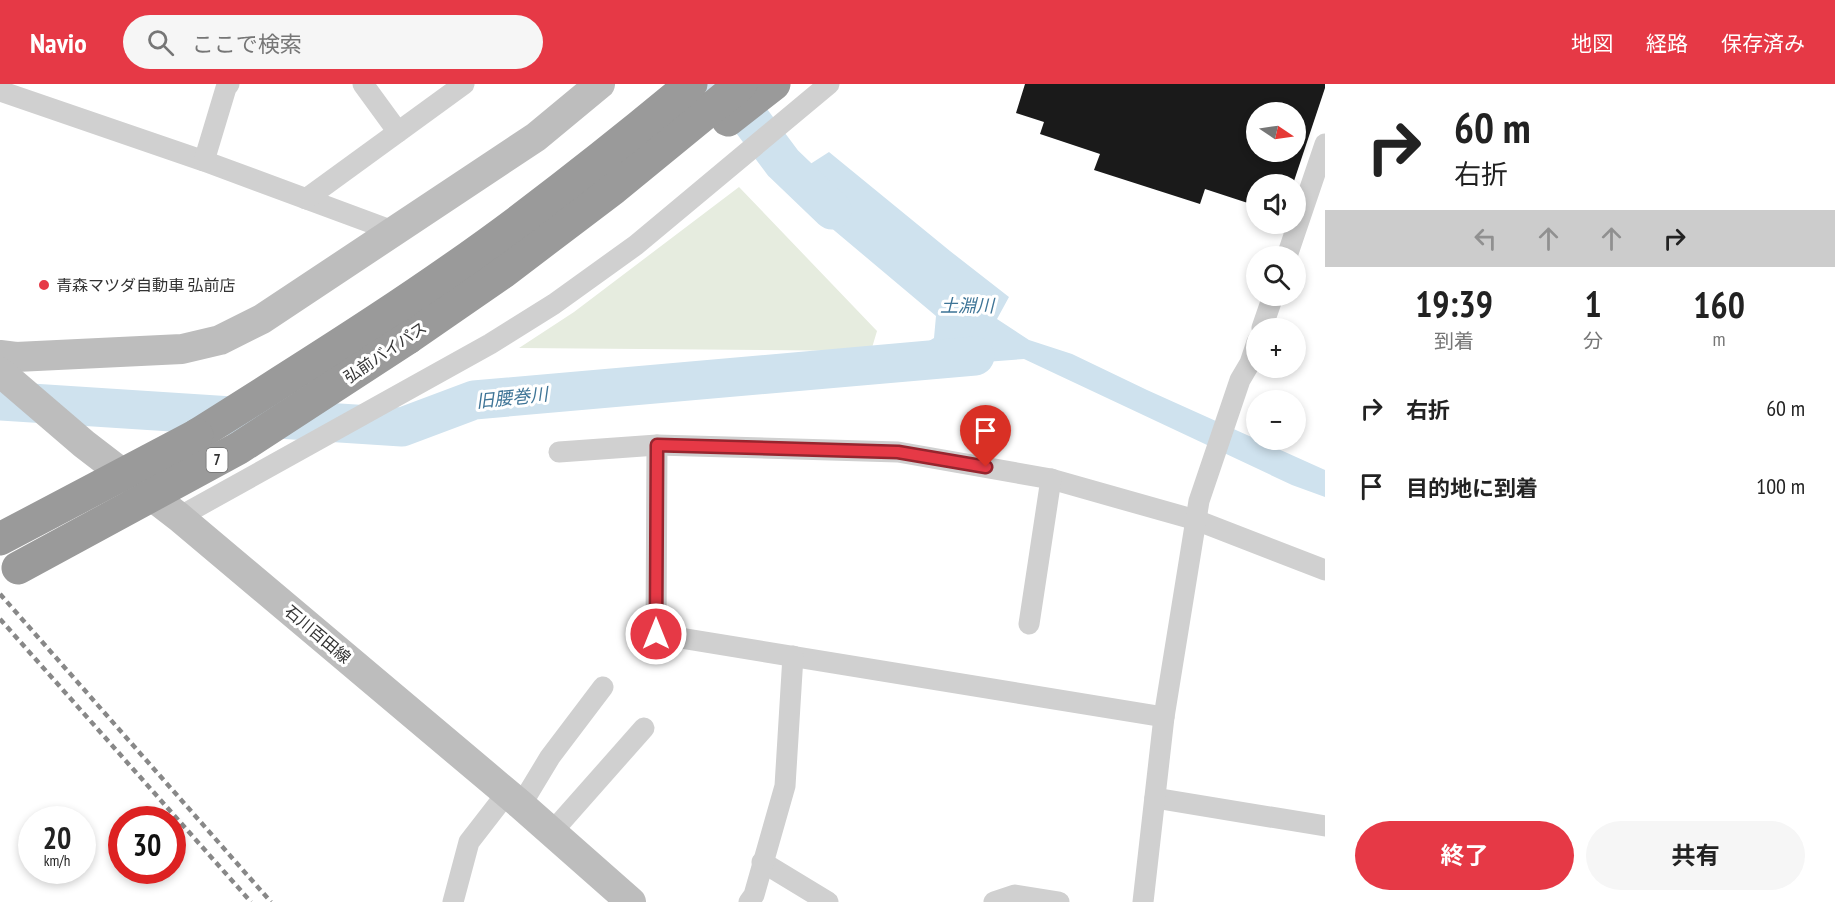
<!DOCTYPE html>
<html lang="ja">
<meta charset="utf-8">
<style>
:root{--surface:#fff;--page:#f6f6f6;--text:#222;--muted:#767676;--accent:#e63946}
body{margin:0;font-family:"PT Sans Narrow","Noto Sans JP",sans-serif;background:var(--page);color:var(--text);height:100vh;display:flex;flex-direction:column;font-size:22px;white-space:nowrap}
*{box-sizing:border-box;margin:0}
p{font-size:20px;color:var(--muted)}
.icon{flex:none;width:33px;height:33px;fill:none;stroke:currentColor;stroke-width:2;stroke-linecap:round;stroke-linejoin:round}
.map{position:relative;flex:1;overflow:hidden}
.sheet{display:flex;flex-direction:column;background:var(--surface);width:510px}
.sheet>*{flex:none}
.guide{background:#fff;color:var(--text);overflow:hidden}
.needle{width:39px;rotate:103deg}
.controls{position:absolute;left:1246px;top:18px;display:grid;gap:12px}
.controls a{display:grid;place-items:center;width:60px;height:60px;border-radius:50%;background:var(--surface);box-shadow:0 3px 9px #0003;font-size:30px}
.speed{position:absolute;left:18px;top:722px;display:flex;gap:12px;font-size:30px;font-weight:700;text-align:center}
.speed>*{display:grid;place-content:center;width:78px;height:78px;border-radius:50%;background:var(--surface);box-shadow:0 3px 9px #0003;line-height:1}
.speed small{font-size:15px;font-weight:400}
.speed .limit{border:9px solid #d22;background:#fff;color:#111}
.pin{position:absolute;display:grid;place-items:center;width:51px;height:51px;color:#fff;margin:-62px -26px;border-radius:50% 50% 50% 0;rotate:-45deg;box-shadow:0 0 6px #0007}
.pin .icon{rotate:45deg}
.me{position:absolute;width:66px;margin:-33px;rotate:0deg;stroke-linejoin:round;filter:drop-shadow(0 0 4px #0008)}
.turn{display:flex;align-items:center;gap:21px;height:126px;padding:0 30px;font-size:27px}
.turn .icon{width:78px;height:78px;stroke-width:2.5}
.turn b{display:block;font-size:42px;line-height:51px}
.lanes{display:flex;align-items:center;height:57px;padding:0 30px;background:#0003;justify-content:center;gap:30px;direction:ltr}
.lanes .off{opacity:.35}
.eta{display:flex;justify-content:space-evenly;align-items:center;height:102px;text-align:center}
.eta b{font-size:36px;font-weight:700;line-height:42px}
.action{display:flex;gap:12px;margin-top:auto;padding:12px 30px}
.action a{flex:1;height:69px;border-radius:36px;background:var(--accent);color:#fff;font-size:24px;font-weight:700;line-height:69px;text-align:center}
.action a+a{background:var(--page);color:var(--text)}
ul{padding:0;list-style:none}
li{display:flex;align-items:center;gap:18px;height:78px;padding:0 30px}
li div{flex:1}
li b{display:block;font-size:22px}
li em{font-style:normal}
header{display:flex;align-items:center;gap:36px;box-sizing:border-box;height:84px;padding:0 30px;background:var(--accent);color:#fff}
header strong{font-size:28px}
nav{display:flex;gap:33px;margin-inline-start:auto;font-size:21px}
.search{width:420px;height:54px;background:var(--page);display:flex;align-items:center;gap:15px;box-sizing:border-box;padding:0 21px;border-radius:33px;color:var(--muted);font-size:22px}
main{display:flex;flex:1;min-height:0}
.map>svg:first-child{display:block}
.green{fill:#e6ecdf}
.water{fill:#cfe2ee}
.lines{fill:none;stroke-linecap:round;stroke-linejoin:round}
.river{stroke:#cfe2ee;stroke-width:39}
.building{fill:#1a1a1a;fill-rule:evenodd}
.street{stroke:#d0d0d0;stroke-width:21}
.secondary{stroke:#bdbdbd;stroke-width:30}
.highway{stroke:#9a9a9a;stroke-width:33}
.rail{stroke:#888;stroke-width:4.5;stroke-dasharray:6 4.5;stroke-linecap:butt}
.highway-bridge{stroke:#9a9a9a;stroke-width:33}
.route-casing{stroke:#96252e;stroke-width:15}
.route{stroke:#e63946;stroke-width:10}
.poi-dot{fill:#e63946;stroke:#fff;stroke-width:2}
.labels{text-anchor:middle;stroke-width:6;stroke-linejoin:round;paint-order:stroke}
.shield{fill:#fff;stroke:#707070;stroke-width:1.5}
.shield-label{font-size:15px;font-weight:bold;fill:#333}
.poi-label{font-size:16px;fill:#333;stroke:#fff;text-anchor:start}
.street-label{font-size:16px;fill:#333;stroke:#fff}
.water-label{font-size:18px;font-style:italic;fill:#3f7597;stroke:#fff}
</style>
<header>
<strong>Navio</strong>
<div class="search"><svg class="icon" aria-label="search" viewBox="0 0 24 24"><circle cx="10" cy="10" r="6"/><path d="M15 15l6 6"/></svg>ここで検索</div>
<nav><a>地図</a><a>経路</a><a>保存済み</a></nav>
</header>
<main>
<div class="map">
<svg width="1325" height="818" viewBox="0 0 1325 818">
<rect width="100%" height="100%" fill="#fff"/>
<polygon class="green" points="739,103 877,247 871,267 519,264 574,228"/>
<polygon class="water" points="829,68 950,167 1009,213 997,235 1029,256 1072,270 1147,306 1325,386 1325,413 1292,401 1024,275 959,280 899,275 934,254 936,232 779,100"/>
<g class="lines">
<g class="river">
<polyline points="724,0 783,79 832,126"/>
<polyline points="0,317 402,343 474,316 975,272"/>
</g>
</g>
<path class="building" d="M 1025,0 L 1325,0 L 1325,4 L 1293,100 L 1257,100 L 1257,122 L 1205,105 L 1200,120 L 1094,86 L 1100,70 L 1040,50 L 1044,38 L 1016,29 ZM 1257,28 L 1296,28 L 1296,68 L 1257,68 Z"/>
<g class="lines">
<g class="street">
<polyline points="363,0 398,48"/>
<polyline points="0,7 204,77 393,147"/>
<polyline points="204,77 226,4 229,0"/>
<polyline points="306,115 464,0"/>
<polyline points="1287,172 1325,60"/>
<polyline points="1262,244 1273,212"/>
<polyline points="657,361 656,550 1164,633"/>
<polyline points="559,368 657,361 898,368 1051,395 1196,436 1325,486"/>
<polyline points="179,433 490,260 554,220 636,161 829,0"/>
<polyline points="1029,540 1051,395"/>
<polyline points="1155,714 1325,742"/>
<polyline points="521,721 550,673 603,603"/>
<polyline points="552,748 644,644"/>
<polyline points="762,778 828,818"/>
<polyline points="453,818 469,758 507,709"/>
<polyline points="749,818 754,811 785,702 793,572"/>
<polyline points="994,818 1015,811 1059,818"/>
<polyline points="1143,818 1164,633 1199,417 1240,296 1250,279 1257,258"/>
</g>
<g class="secondary">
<polyline points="0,271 16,273 182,265 220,256 262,235 536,53 600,0"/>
<polyline points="0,288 84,360 179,433 521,721 631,818"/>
</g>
<g class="highway">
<polyline points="728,36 774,0"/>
<polyline points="408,254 502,189 614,104 741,0"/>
<path d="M 197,351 C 306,282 416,214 520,136 C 578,92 635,47 691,0"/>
</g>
<g class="rail">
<polyline points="0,510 271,818"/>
<polyline points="0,535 251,818"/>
</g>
<g class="highway-bridge">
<polyline points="0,455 197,351"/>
<polyline points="18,484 239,364 408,254"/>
</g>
</g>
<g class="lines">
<defs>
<polyline id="route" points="656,550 657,361 898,368 986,383"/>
</defs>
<use href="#route" class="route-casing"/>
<use href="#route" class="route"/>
</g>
<circle class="poi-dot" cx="44" cy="201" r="6"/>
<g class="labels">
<rect class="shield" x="206.5" y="364" width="21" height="24" rx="4.5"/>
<g class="shield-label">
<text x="217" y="381">7</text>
</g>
<g class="poi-label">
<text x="56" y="207">青森マツダ自動車 弘前店</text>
</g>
<g class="street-label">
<text transform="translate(385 268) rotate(-34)" y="6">弘前バイパス</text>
<text transform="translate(318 550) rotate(40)" y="6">石川百田線</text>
</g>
<g class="water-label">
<text x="967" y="228">土淵川</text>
<text transform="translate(512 314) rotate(-6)" y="6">旧腰巻川</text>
</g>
</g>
</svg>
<div class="controls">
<a><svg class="needle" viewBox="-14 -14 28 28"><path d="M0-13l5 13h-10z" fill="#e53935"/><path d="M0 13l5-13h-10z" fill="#767676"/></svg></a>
<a><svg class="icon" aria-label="sound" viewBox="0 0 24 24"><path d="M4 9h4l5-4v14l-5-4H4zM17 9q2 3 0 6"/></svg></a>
<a><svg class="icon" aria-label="search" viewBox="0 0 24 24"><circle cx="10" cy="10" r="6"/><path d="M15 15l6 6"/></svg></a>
<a>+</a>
<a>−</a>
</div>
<div class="speed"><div>20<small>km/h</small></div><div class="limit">30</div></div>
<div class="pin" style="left:986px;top:383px;background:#d93025"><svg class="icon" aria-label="arrive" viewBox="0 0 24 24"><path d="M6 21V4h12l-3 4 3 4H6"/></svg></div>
<svg class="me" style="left:656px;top:550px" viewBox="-20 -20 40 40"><circle r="17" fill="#e63946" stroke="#fff" stroke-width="3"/><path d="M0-11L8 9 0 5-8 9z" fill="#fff"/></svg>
</div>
<section class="sheet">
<div class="guide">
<div class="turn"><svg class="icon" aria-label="right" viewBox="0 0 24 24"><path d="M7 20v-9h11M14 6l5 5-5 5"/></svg><div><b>60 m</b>右折</div></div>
<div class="lanes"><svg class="icon off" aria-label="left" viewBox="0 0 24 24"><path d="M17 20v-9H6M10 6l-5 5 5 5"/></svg><svg class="icon off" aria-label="ahead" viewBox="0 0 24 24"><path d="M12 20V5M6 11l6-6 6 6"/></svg><svg class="icon off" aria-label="ahead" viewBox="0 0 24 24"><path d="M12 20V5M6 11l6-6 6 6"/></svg><svg class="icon" aria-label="right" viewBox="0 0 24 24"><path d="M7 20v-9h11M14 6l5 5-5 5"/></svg></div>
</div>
<div class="eta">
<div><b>19:39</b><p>到着</p></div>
<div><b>1</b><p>分</p></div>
<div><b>160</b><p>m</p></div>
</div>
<ul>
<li><svg class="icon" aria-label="right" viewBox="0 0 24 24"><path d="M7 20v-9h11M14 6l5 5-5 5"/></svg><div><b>右折</b></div><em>60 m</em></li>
<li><svg class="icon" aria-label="arrive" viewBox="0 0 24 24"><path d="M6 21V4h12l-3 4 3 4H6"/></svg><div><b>目的地に到着</b></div><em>100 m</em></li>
</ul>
<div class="action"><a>終了</a><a>共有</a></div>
</section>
</main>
